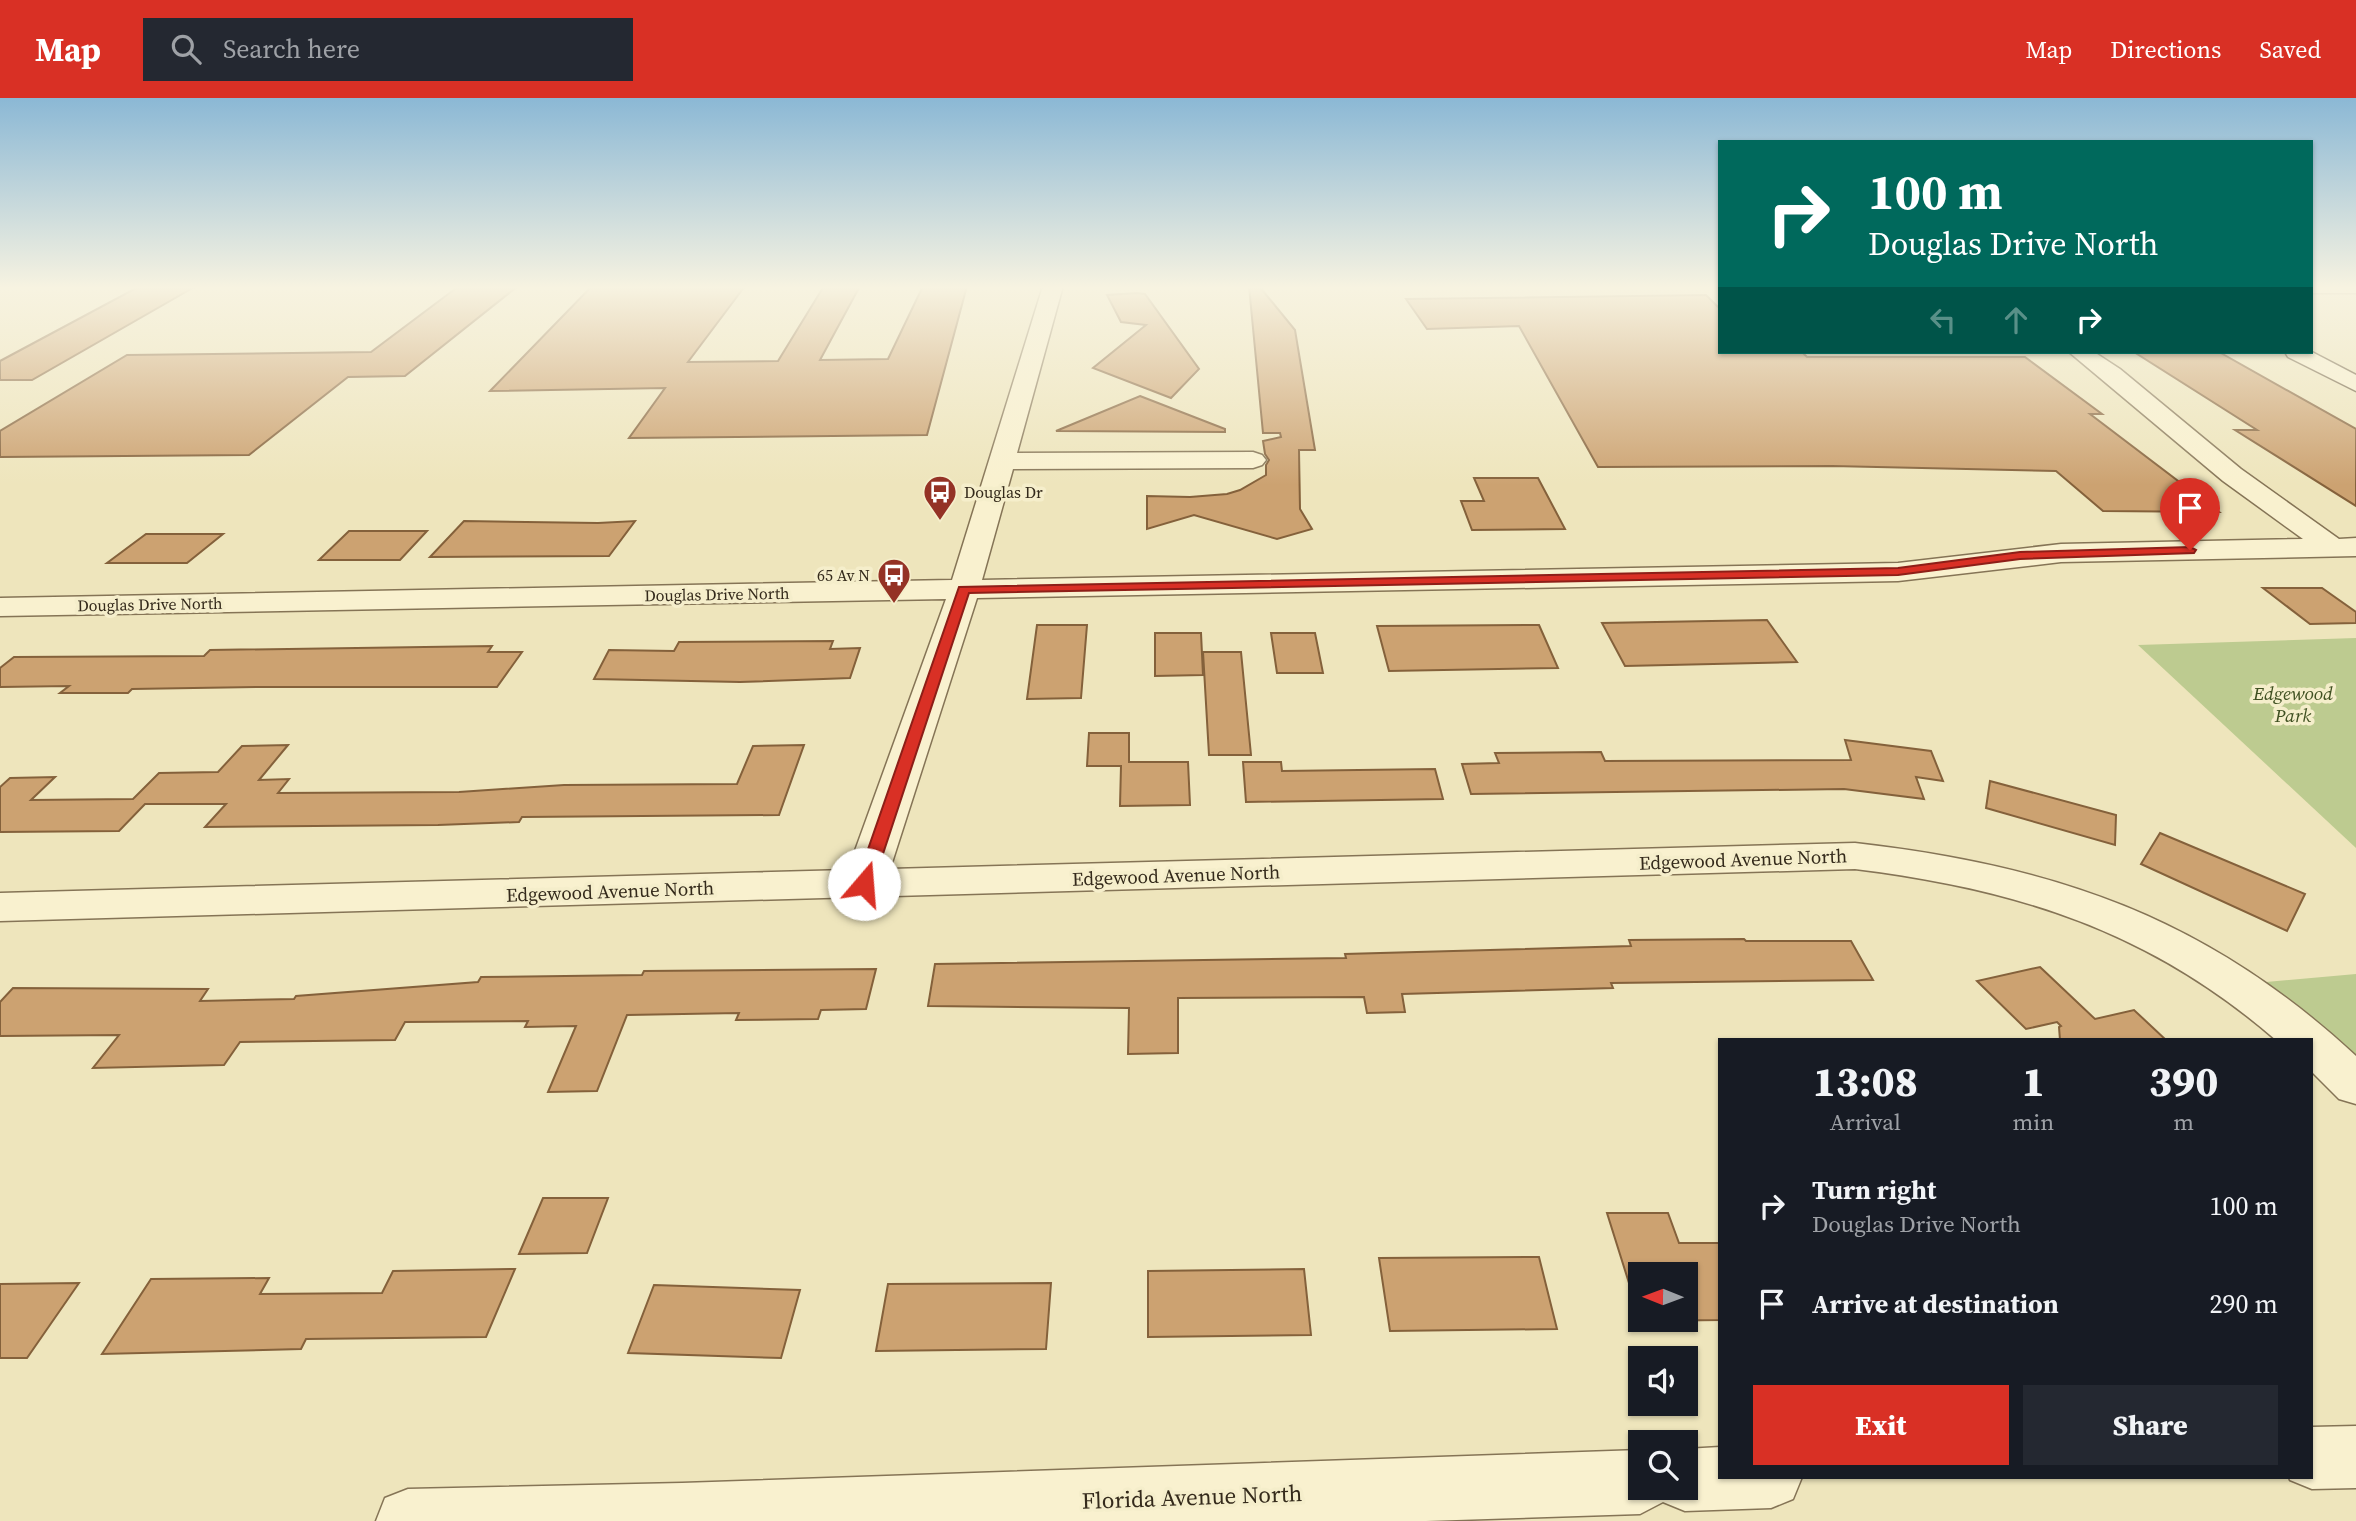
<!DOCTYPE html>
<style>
:root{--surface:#171b24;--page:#242831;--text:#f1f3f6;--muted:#9ea1a6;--accent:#d93025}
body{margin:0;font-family:"Source Serif 4",serif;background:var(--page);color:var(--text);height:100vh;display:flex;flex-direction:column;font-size:26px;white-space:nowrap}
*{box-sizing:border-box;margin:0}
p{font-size:23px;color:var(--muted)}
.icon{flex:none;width:38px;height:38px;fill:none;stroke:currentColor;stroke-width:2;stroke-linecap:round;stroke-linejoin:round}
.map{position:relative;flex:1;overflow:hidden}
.side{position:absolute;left:1718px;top:940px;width:595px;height:441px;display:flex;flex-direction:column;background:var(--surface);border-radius:0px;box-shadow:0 2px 5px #0004}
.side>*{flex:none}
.guide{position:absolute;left:1718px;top:42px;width:595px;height:214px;border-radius:0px;box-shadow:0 2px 5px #0004;background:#00695c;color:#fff;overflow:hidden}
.needle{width:46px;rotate:271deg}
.fabs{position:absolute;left:1628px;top:1164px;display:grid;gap:14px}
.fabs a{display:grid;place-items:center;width:70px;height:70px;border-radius:0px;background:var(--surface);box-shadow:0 2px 5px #0004;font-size:35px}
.pin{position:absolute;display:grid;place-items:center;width:60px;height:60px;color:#fff;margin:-72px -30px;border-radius:50% 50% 50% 0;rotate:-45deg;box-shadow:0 0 7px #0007}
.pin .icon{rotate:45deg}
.me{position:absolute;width:77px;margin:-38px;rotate:18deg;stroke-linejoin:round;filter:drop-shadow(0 0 5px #0008)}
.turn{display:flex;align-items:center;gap:24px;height:147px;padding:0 35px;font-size:32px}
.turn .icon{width:91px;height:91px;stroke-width:2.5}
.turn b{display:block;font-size:49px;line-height:60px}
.lanes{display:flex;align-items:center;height:66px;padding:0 35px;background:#0003;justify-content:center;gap:35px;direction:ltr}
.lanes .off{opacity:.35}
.eta{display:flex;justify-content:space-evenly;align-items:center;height:119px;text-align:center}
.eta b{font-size:42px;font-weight:800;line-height:49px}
.cta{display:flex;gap:14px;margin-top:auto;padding:14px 35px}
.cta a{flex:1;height:80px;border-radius:0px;background:var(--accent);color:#fff;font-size:28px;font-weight:800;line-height:80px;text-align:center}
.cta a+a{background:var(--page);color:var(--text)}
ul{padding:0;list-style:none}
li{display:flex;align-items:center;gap:21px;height:98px;padding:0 35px}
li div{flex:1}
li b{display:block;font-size:26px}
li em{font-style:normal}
header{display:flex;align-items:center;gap:42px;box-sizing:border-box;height:98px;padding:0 35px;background:var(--accent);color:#fff}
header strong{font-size:33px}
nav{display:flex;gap:38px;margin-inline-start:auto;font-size:24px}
.search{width:490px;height:63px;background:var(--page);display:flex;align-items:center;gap:18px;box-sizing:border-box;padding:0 24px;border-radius:0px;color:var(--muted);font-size:26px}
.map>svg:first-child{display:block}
.green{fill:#bdcb90}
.building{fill:#cca271;stroke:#84613b;stroke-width:2}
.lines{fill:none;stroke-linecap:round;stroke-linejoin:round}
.street-casing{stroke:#857456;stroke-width:3}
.secondary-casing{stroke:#665539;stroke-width:3}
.street{fill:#f9f1cf;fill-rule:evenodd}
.secondary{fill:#f9f1cf;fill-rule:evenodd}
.route{fill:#d93025;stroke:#8d1f18;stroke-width:2}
.labels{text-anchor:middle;stroke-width:7;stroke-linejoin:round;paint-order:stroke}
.far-poi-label{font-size:16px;fill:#342a1b;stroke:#f5eecb;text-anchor:start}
.far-street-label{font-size:16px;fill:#342a1b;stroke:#f5eecb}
.park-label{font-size:19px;font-style:italic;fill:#3f5021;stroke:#f5eecb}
.street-label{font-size:19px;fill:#342a1b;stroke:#f5eecb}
.near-street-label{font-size:23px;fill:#342a1b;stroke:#f5eecb}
</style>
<header>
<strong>Map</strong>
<div class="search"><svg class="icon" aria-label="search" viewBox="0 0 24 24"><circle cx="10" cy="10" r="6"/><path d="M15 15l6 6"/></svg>Search here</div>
<nav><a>Map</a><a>Directions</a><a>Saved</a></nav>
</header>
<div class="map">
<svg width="2356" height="1423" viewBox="0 0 2356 1423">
<rect width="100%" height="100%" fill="#eee5bc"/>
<g class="green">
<polygon points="2356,540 2356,750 2138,547"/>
<polygon points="2356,876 2356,958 2266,884"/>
</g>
<g class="building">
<polygon points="140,188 196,188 32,282 0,282 0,263"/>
<polygon points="459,188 518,188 405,278 348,279 249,357 0,359 0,333 127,257 371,254"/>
<polygon points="592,188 745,188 688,264 778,263 824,188 860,188 820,262 888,261 923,188 967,188 927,337 629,340 665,290 490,293"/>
<polygon points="1249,188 1259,188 1295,232 1315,352 1299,352 1300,411 1312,431 1277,441 1194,417 1147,431 1147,398 1190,399 1227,396 1240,392 1266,377 1266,367 1269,362 1265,356 1263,343 1281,339 1280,335 1263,335"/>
<polygon points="1137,195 1145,196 1199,271 1171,300 1093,270 1146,227 1121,224 1107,197"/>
<polygon points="1706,197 1720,211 1720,254 1802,254 1807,259 2025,259 2102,316 2090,316 2219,414 2103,413 2056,373 1832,368 1598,369 1519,228 1427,231 1406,201"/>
<polygon points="2134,254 2219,254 2356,331 2356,408 2235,332 2257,332"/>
<polygon points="1140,298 1225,331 1225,334 1056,333"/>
<polygon points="1474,380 1538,380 1565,431 1472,432 1461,403 1484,403"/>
<polygon points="464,423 598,425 635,423 609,458 430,459"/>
<polygon points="349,433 427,433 400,462 319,462"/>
<polygon points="146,436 223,436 187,465 107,465"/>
<polygon points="2263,490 2322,490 2356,514 2356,525 2310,526"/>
<polygon points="1767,522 1797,564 1625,568 1602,525"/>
<polygon points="1037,527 1087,527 1081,600 1027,601"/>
<polygon points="1539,527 1558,570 1389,573 1377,528"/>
<polygon points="1155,535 1201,535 1203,577 1155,578"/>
<polygon points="1271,535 1315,535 1323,575 1277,575"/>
<polygon points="833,543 830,551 860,550 850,580 740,584 594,581 609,552 674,553 679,544"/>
<polygon points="492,548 488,554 522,554 497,589 258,589 132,591 128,595 60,595 69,588 0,589 0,570 14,559 204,558 210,552"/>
<polygon points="1203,554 1241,554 1251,657 1209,657"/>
<polygon points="1089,635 1129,635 1129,664 1188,664 1190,707 1120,708 1121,668 1087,668"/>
<polygon points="1845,642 1931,653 1943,683 1916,679 1924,701 1844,691 1471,696 1462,666 1499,665 1495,655 1601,654 1605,663 1851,662"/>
<polygon points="288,647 259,682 289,681 278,695 459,694 564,687 737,686 753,648 804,647 779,717 522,719 519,724 438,727 205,729 226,706 145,706 119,733 0,734 0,689 10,680 55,679 31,702 133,701 159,675 218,674 242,648"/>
<polygon points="1243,664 1281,664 1282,673 1435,671 1443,701 1246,704"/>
<polygon points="1990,683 2116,717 2115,747 1986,710"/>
<polygon points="2160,735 2305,796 2287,833 2141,766"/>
<polygon points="1744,841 1746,843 1851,843 1873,882 1611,885 1613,890 1402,896 1405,914 1367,915 1364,899 1178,900 1178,955 1128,956 1129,910 928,908 935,866 1346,860 1345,856 1631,848 1629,842"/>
<polygon points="2040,869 2095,921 2134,912 2166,942 2060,942 2059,929 2061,928 2057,924 2026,931 1977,883"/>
<polygon points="876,871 866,911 821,912 818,921 736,922 739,915 627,917 597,993 548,994 576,928 525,929 528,923 405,924 395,942 240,944 224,967 93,970 119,937 0,938 0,904 13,890 208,891 200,903 294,901 296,898 478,884 481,879 642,877 644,873"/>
<polygon points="543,1100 608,1100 587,1155 519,1156"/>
<polygon points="1607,1115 1668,1115 1679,1145 1720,1145 1720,1222 1641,1223 1685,1222 1685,1176 1640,1176 1640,1220"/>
<polygon points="1539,1159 1557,1231 1390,1233 1379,1160"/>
<polygon points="515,1171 486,1239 306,1241 301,1251 102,1256 151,1181 269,1180 260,1196 382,1195 393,1173"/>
<polygon points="1304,1171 1311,1237 1148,1239 1148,1173"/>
<polygon points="79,1185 27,1260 0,1260 0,1186"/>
<polygon points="1051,1185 1046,1251 876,1253 888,1186"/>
<polygon points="654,1187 800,1192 781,1260 628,1255"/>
</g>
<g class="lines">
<defs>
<g id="street">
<path d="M 1043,188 L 1063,188 L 1017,355 L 1253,354 L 1262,357 L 1266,362 L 1262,367 L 1253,370 L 1013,371 L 982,482 L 1898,465 L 2061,446 L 2303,441 L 2223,383 L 2069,254 L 2094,254 L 2120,271 L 2241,371 L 2339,441 L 2356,440 L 2356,458 L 2061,464 L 1898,483 L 977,500 L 890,771 L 1855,745 C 2055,768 2206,819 2356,958 L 2356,1006 L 2339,1001 L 2312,974 L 2312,942 L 2276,942 C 2150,833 2018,791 1855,771 L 0,823 L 0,795 L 848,772 L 946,501 L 0,518 L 0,500 L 952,482 Z"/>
<rect x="2312" y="188" width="44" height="7"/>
<polygon points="2356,1328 2356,1390 2312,1391 2290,1382 2289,1379 2312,1379 2312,1329"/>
<polygon points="1720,1349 1720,1379 1802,1379 1793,1401 1771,1410 1685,1413 1663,1404 1640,1416 1426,1423 376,1423 385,1400 408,1391 682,1385 1640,1352 1640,1390 1685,1390 1685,1351"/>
</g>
<polygon id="secondary" points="2285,254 2312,254 2356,277 2356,293 2288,259"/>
</defs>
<use href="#street" class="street-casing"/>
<use href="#secondary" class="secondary-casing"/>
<use href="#street" class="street"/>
<use href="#secondary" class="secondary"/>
</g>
<linearGradient id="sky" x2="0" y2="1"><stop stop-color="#8bb8d5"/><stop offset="0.49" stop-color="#f7f3e1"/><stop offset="1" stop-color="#f7f3e1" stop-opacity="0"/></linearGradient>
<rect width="2356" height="387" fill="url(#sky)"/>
<polygon class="route" points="2190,449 2196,452 2194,455 2020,461 1898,477 969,495 873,786 864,792 856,786 959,489 1898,470 2020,454"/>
<defs>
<symbol id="bus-pin" viewBox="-11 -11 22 30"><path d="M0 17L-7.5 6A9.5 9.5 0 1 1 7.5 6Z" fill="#943225" stroke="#f5eecb"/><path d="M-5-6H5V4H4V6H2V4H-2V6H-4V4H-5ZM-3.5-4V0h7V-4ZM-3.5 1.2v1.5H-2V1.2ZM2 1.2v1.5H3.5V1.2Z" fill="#fff"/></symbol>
</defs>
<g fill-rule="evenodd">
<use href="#bus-pin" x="921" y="375" width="38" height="52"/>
<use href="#bus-pin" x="875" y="458" width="38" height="52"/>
</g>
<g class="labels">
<g class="far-poi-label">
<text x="964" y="400">Douglas Dr</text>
<text x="870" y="483" text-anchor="end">65 Av N</text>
</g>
<g class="far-street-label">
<text transform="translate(717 496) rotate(-1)" y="6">Douglas Drive North</text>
<text transform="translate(150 506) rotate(-1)" y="6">Douglas Drive North</text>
</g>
<g class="park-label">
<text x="2293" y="602">Edgewood<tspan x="2293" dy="22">Park</tspan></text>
</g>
<g class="street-label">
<text transform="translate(1743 761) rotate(-2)" y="7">Edgewood Avenue North</text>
<text transform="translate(1176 777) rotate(-2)" y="7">Edgewood Avenue North</text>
<text transform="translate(610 793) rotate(-2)" y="7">Edgewood Avenue North</text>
</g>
<g class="near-street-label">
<text transform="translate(1192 1399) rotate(-2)" y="8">Florida Avenue North</text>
</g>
</g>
</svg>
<div class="fabs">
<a><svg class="needle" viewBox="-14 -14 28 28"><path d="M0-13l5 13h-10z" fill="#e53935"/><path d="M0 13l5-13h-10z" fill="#9ea1a6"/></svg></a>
<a><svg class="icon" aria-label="sound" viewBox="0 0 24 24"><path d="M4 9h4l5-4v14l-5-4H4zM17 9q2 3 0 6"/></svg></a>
<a><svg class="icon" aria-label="search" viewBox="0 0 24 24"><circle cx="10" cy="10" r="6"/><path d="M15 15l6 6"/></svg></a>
</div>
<div class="pin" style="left:2190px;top:452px;background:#d93025"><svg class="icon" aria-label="arrive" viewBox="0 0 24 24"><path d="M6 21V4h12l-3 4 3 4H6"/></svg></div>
<svg class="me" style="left:864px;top:786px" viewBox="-20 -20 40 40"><circle r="19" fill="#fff"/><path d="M0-13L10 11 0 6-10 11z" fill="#d93025"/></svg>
<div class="guide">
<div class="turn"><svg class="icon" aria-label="right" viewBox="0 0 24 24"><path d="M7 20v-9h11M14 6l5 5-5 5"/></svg><div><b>100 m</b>Douglas Drive North</div></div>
<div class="lanes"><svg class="icon off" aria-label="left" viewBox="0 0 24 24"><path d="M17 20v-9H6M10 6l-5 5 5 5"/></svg><svg class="icon off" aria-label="ahead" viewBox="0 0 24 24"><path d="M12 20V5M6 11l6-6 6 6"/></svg><svg class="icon" aria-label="right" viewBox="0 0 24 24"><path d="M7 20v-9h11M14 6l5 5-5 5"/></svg></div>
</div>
<section class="side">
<div class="eta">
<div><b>13:08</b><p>Arrival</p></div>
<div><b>1</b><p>min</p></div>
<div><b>390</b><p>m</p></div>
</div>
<ul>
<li><svg class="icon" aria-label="right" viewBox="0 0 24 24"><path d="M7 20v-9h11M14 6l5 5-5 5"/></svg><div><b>Turn right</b><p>Douglas Drive North</p></div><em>100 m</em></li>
<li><svg class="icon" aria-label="arrive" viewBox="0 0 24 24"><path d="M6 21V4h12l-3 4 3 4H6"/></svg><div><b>Arrive at destination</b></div><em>290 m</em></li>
</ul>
<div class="cta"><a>Exit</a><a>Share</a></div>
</section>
</div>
